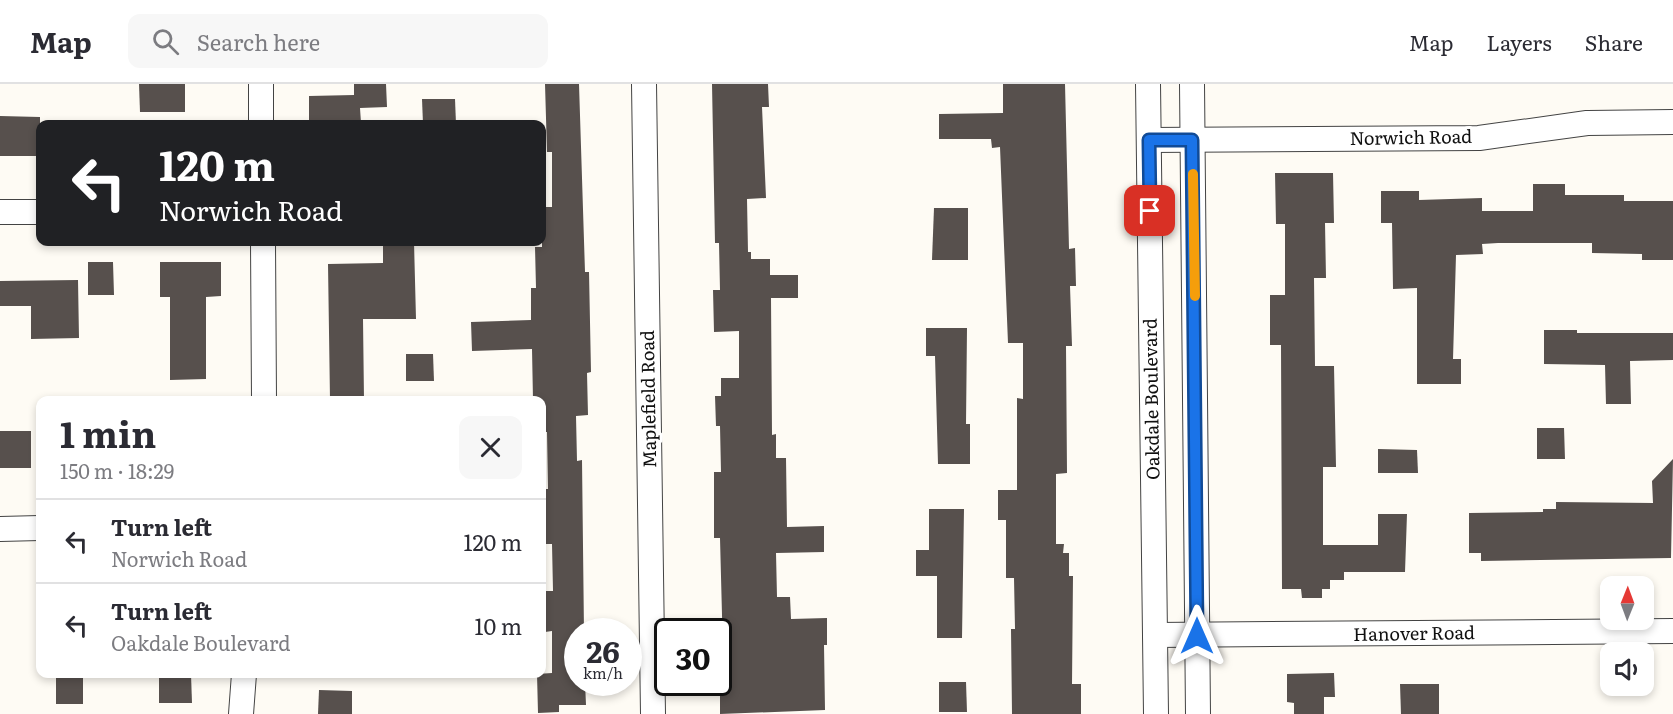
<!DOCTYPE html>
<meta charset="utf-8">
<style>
:root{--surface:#fff;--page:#f7f7f7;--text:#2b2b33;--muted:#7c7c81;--line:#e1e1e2}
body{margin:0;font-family:Literata,serif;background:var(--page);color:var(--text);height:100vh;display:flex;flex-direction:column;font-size:22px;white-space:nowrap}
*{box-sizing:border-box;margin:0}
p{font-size:20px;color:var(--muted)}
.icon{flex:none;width:33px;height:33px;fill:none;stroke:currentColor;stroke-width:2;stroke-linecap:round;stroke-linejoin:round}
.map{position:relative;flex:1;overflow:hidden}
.sheet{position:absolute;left:36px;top:312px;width:510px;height:282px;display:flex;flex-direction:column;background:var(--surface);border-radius:12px;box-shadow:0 3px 9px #0003}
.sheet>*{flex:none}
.guide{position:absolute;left:36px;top:36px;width:510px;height:126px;border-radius:12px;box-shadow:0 3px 9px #0003;background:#202124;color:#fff;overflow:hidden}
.needle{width:39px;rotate:1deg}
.controls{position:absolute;left:1600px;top:492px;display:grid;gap:12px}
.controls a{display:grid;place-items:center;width:54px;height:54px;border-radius:12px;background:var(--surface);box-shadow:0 3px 9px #0003;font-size:30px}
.speed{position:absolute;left:564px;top:534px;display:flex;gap:12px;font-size:30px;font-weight:700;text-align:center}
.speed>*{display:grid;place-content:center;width:78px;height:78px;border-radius:50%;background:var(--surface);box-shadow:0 3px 9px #0003;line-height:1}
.speed small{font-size:15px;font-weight:400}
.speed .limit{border:3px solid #111;border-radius:9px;background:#fff;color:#111}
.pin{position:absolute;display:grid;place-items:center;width:51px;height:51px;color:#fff;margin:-26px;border-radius:12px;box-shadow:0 3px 9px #0006}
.me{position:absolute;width:66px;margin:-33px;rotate:0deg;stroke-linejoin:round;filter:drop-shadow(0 0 4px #0008)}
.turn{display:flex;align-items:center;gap:21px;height:126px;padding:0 24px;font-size:27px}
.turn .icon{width:78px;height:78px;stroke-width:2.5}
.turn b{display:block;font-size:42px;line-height:51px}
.round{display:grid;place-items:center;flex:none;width:63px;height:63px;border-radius:12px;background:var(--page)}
.head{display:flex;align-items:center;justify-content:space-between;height:102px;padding:0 24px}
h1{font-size:36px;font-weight:700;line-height:45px}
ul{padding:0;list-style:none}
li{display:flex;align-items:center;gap:18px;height:84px;padding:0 24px;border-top:2px solid var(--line)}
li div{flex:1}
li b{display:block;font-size:22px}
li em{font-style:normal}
header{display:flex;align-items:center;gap:36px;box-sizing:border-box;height:84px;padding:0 30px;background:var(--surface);border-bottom:2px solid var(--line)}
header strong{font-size:28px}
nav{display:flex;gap:33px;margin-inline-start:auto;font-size:21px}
.search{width:420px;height:54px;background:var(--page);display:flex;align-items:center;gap:15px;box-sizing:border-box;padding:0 21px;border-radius:12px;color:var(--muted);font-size:22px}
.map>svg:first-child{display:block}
.building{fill:#57504d}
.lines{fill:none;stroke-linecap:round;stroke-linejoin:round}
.street-casing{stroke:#434343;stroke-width:26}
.street{stroke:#fff;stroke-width:24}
.route-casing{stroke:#114b97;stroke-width:15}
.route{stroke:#1a73e8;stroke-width:10}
.slow{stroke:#f59e0b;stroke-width:10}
.labels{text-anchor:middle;stroke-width:6;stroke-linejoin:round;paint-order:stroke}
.street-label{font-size:18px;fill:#101010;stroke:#fff}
</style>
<header>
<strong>Map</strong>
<div class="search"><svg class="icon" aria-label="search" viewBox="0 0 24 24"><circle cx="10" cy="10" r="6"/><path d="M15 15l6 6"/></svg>Search here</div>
<nav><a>Map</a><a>Layers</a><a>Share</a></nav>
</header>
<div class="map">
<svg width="1673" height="630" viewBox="0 0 1673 630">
<rect width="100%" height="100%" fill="#fefbf4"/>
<g class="building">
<polygon points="139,0 185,0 185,28 140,28"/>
<polygon points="354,0 386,0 387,23 360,24 361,39 309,40 309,12 354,11"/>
<polygon points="545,0 579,0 585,188 589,188 591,288 587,289 588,331 576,332 577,377 582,376 584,548 578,548 578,598 585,598 586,621 559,621 559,628 538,629 537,590 552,589 552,547 545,548 544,507 553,507 552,460 545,460 544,430 542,430 542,405 548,405 547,348 542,348 542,316 533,316 532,265 472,267 471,238 531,236 531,204 536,204 535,163 542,163 542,123 552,123 552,68 547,68"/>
<polygon points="712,0 768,0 769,23 762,23 766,114 747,115 748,168 751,168 751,175 770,175 770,191 798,191 798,214 771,214 772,351 776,350 776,374 786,374 787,443 824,442 824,468 776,469 777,513 790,513 791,535 827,534 827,561 824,561 825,626 720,630 720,608 724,608 720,454 714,454 714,388 721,388 720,342 716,342 715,312 721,312 721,294 739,294 739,247 714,248 713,206 720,206 719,159 715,159"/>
<polygon points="1003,0 1065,0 1069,165 1075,164 1076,202 1070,202 1072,262 1066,262 1067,389 1056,390 1056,460 1064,460 1063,469 1069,469 1069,492 1073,492 1072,600 1081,600 1081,630 1012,630 1011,545 1015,545 1014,494 1006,494 1006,436 998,436 998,406 1017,406 1017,314 1023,315 1023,259 1008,259 1000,63 992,64 991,55 939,55 939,30 1003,29"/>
<polygon points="422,15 455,15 456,40 423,40"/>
<polygon points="0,32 40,33 40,72 0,72"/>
<polygon points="1275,89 1333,89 1334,139 1325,139 1326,194 1314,194 1315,282 1334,282 1336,383 1323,383 1323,461 1378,461 1378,430 1407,430 1405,488 1344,488 1344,496 1330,496 1330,505 1322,505 1322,514 1302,514 1301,505 1282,505 1281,261 1270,261 1270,211 1285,211 1285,140 1276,140"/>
<polygon points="1533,100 1565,100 1565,111 1624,111 1624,117 1673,117 1673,176 1642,176 1642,170 1592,169 1592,159 1498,159 1482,160 1483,170 1456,171 1453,275 1461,275 1461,300 1417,300 1417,204 1393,205 1392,139 1381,139 1381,107 1419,107 1419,116 1482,114 1482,127 1533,127"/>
<polygon points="934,124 968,124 968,176 932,176"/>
<polygon points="383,158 414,158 416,235 363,235 364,316 330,316 328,180 383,179"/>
<polygon points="88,178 113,178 114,211 88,211"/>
<polygon points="160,178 221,178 221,212 206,213 206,295 170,296 170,213 160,213"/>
<polygon points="78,196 79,254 31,255 31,222 0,222 0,197"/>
<polygon points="926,244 967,244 966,340 970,340 970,380 938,380 935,272 926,272"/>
<polygon points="1544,246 1577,246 1577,249 1673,249 1673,276 1630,277 1631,320 1606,320 1605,281 1544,280"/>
<polygon points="406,270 433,270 434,297 406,297"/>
<polygon points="1537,344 1564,344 1565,375 1537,375"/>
<rect x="0" y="347" width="31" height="37"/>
<polygon points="1378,365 1417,366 1418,389 1378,389"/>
<polygon points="1673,375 1671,474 1481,477 1481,469 1469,469 1469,429 1543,428 1543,425 1556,425 1556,418 1653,419 1652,397"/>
<polygon points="929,425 964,425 962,554 937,554 937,492 916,492 916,466 929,466"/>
<polygon points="1334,589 1335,613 1324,613 1324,630 1294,630 1294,619 1287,618 1287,590"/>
<polygon points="159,590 191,590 192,619 159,619"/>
<rect x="56" y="591" width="27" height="29"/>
<polygon points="939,598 966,598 967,628 939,628"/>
<polygon points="1400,600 1439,600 1439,630 1401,630"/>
<polygon points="319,606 352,607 352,630 318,630"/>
</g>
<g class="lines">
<defs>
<g id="street">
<polyline points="261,0 261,40"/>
<polyline points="644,0 653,630"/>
<polyline points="1148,0 1156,630"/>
<polyline points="1192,0 1198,630"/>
<polyline points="1149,56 1479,54 1587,39 1673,38"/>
<polyline points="0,128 40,128"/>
<polyline points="263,158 264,316"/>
<polyline points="0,445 40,444"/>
<polyline points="1155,551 1673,547"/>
<polyline points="241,630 244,590"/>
</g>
</defs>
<use href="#street" class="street-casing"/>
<use href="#street" class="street"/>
</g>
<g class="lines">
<defs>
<polyline id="route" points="1150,127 1149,56 1192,56 1197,552"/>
</defs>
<use href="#route" class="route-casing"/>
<use href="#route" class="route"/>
<polyline class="slow" points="1193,90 1195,212"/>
</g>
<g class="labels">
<g class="street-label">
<text transform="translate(1411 54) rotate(-1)" y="6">Norwich Road</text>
<text transform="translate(649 315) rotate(-91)" y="6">Maplefield Road</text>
<text transform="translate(1152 315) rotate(-91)" y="6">Oakdale Boulevard</text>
<text transform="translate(1414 550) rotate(-1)" y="6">Hanover Road</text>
</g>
</g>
</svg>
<div class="controls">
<a><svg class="needle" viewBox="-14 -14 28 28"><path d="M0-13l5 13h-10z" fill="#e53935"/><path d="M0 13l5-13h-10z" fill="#7c7c81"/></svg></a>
<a><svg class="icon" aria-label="sound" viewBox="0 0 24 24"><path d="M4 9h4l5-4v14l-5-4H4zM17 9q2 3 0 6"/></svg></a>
</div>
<div class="speed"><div>26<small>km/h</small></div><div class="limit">30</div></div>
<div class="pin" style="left:1150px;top:127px;background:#d93025"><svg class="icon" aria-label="arrive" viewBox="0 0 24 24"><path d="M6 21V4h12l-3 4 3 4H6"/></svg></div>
<svg class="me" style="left:1197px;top:552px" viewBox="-20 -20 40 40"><path d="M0-17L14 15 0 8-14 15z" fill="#1a73e8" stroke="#fff" stroke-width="4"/></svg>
<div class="guide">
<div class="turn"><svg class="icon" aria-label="left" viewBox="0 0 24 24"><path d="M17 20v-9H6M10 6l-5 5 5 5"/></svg><div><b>120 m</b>Norwich Road</div></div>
</div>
<section class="sheet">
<div class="head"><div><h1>1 min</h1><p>150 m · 18:29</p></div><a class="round"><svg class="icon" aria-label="close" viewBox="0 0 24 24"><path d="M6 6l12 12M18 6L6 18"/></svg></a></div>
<ul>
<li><svg class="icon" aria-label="left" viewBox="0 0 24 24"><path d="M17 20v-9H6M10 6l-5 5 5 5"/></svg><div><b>Turn left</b><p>Norwich Road</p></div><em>120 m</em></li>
<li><svg class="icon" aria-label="left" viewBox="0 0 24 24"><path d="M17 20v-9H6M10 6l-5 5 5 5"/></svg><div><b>Turn left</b><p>Oakdale Boulevard</p></div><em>10 m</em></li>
</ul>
</section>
</div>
